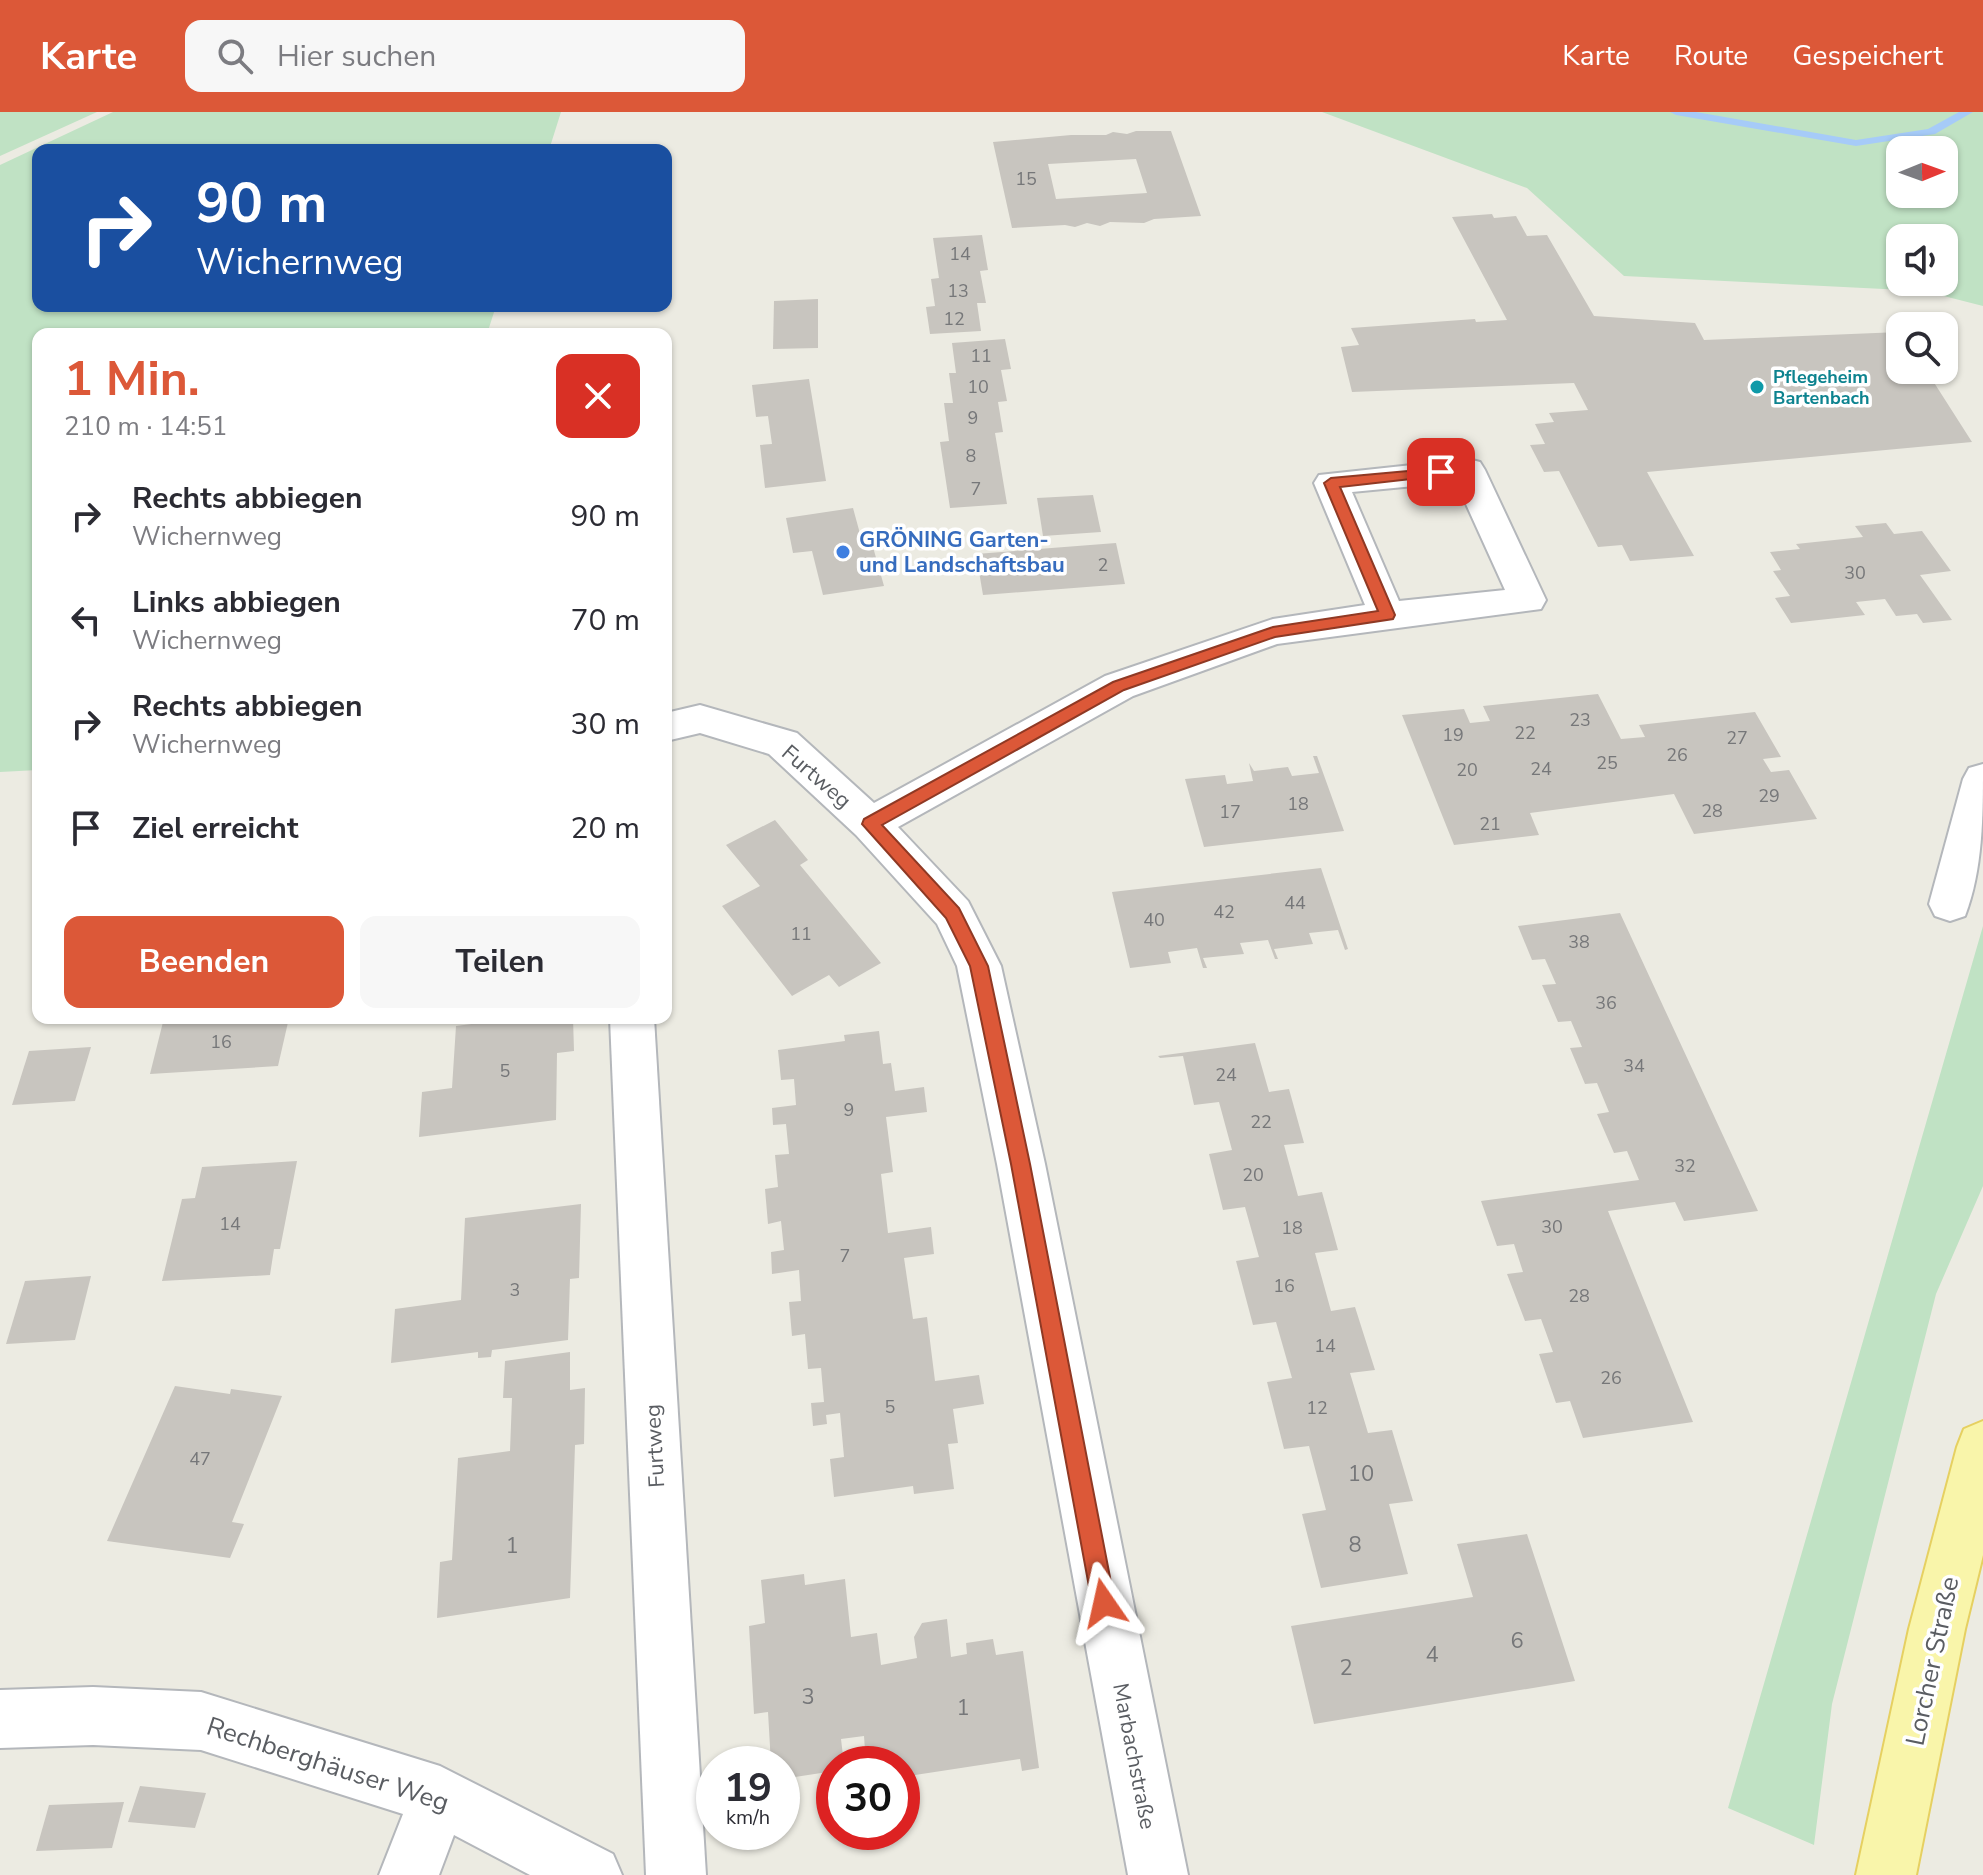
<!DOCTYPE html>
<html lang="de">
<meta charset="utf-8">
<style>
:root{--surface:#fff;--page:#f7f7f7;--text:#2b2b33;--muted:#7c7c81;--accent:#dc5838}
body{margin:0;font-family:"Nunito Sans",sans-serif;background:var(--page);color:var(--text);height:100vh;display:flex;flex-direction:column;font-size:30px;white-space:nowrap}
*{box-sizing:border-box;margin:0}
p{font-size:26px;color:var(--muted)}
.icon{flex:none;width:44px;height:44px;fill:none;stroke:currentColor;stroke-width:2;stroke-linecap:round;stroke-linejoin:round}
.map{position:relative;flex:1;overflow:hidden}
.drawer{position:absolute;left:32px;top:216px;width:640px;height:696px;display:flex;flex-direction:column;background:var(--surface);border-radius:16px;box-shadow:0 2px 6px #0004}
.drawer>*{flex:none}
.guide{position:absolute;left:32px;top:32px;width:640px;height:168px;border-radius:16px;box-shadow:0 2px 6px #0004;background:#1a4fa0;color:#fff;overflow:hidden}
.needle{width:52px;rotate:89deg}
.controls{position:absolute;left:1886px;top:24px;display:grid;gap:16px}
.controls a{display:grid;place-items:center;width:72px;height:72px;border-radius:16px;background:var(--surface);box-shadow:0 2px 6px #0004;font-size:40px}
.speed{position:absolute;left:696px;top:1634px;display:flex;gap:16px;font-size:40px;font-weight:700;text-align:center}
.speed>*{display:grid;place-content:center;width:104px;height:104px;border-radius:50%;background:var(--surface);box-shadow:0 2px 6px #0004;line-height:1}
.speed small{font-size:20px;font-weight:400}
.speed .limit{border:12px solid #d22;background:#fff;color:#111}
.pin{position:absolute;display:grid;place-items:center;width:68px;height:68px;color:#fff;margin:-34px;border-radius:16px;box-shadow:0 4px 12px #0006}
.me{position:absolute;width:88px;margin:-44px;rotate:349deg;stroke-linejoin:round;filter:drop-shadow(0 0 6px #0008)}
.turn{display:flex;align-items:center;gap:28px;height:168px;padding:0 32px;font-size:36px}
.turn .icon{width:104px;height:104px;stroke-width:2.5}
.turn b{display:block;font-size:56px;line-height:68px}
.round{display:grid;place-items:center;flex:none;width:84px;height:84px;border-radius:16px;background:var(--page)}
.summary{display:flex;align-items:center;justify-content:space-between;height:136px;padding:0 32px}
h1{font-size:48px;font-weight:700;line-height:60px;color:var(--accent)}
.action{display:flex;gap:16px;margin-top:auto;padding:16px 32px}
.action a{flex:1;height:92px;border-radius:16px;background:var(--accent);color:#fff;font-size:32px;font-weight:700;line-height:92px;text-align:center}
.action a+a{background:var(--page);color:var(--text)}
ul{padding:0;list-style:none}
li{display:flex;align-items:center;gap:24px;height:104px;padding:0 32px}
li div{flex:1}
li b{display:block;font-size:30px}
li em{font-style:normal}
header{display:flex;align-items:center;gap:48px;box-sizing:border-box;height:112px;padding:0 40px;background:var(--accent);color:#fff}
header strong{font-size:38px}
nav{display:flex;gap:44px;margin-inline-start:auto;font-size:28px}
.search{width:560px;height:72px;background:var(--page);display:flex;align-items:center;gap:20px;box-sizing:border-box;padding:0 28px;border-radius:16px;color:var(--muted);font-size:30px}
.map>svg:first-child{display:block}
.green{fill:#c0e2c4;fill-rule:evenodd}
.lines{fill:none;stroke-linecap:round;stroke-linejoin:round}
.stream{fill:#a6cbf8;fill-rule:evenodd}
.building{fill:#c8c5bf;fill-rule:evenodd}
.minor-casing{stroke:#b4b7bb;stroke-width:4}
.major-casing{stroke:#e6d061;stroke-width:4}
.minor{fill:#fff;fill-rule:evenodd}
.major{fill:#f9f5aa;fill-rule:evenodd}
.route{fill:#dc5838;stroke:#8f3924;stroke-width:2}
.culture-dot{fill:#0f9aa8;stroke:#fff;stroke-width:3}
.shop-dot{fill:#3f7fe0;stroke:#fff;stroke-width:3}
.labels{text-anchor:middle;stroke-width:7;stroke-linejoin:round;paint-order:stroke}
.number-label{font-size:18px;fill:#767779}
.far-culture-label{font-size:18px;font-weight:bold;fill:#0d838f;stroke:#fff;text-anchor:start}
.shop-label{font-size:22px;font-weight:bold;fill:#366cbe;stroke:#fff;text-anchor:start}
.street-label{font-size:22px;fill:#5a5d62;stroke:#fff}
.near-number-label{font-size:22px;fill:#767779}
.near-street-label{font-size:26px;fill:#5a5d62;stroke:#fff}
</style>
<header>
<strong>Karte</strong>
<div class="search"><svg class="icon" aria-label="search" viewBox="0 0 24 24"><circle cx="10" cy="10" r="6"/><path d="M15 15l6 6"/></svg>Hier suchen</div>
<nav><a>Karte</a><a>Route</a><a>Gespeichert</a></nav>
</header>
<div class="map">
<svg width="1983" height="1763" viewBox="0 0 1983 1763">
<rect width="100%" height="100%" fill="#ecebe2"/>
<g class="green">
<polygon points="0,0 97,0 0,44"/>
<polygon points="113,0 561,0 549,38 38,38 38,194 496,194 487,222 38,222 38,658 0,660 0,53"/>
<path d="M 1322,0 L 1983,0 L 1983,194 L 1924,179 L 1624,164 L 1527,76 ZM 1900,38 L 1944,38 L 1944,82 L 1900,82 ZM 1944,126 L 1944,170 L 1900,170 L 1900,126 Z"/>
<polygon points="1983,814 1983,1074 1936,1182 1832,1592 1814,1733 1728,1696"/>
</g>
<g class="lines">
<polygon class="stream" points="1670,0 1696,0 1856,28 1928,17 1959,0 1973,0 1935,22 1856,34 1676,3"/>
</g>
<g class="building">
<path d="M 1136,19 L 1171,19 L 1201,104 L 1154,107 L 1144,111 L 1110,110 L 1100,114 L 1087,111 L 1075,115 L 1065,113 L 1012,116 L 993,30 L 1071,23 L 1106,23 L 1113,20 L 1127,22 ZM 1136,47 L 1147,81 L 1056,87 L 1048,52 Z"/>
<polygon points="1492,102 1494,106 1516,104 1527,124 1547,123 1594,204 1695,211 1704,228 1900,220 1900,258 1926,258 1972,330 1647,360 1694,444 1630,449 1622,433 1598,435 1559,359 1544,360 1530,333 1545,332 1535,312 1554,310 1549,301 1588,298 1574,271 1352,280 1341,235 1359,233 1351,216 1475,207 1476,210 1507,208 1452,105"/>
<polygon points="982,123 988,158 980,159 986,191 977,191 981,219 930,222 926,195 935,194 931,167 939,166 933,126"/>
<polygon points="818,187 818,236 773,237 774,189"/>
<polygon points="1005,227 1011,257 1001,258 1007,289 998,290 1003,320 995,321 1007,392 950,396 940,330 949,329 944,291 953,291 949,261 956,261 952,231"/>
<polygon points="809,267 826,369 765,376 760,333 772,332 768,304 756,305 752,273"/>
<polygon points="1093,383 1101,420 1043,424 1037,386"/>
<polygon points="853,396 862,429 871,428 884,474 823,483 812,439 793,441 786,406"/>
<polygon points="1886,411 1894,422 1922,419 1951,459 1920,463 1952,508 1923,511 1917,502 1896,504 1885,487 1856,490 1865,503 1791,511 1775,486 1790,484 1773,459 1781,458 1770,440 1800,437 1796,432 1863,425 1855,414"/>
<polygon points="1116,431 1125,472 983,483 976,442"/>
<polygon points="1598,582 1621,627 1645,625 1639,613 1755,600 1781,645 1763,647 1771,660 1789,658 1817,707 1694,722 1674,682 1530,701 1539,723 1454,733 1402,603 1464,597 1470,611 1490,609 1483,594"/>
<polygon points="1313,644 1317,644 1344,719 1204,735 1185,667 1225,663 1227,672 1253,669 1249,651 1254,659 1288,655 1292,664 1319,661"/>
<polygon points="775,708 808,748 800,753 881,851 839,875 829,863 792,884 722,794 760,774 726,733"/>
<polygon points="1321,756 1348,837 1345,838 1338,818 1309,821 1313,832 1274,837 1278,847 1275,847 1268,828 1240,831 1244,842 1203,846 1207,856 1203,856 1197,836 1168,840 1171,851 1130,856 1112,780"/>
<polygon points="1620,801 1758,1099 1684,1109 1675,1090 1608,1099 1693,1310 1583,1326 1570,1289 1556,1291 1539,1242 1553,1240 1541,1207 1525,1209 1507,1162 1523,1160 1514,1132 1497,1134 1481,1089 1639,1068 1627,1039 1614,1041 1597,1002 1609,1000 1597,971 1585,972 1570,936 1582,935 1571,909 1558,910 1542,873 1556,872 1545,847 1532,848 1518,814"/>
<polygon points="164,906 289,906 278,954 150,962"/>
<polygon points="517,906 573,906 574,939 557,941 556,1008 419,1025 422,980 452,976 456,914"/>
<polygon points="879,919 883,952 891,951 895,979 924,975 927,1000 886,1005 893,1060 881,1062 888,1121 931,1115 934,1142 904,1146 913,1207 927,1205 935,1269 979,1263 984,1292 953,1297 958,1331 948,1332 954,1377 914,1382 913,1374 834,1385 830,1347 844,1345 840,1301 826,1303 827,1312 813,1314 811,1291 824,1290 821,1256 808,1257 805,1222 792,1224 789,1190 801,1189 799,1158 772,1162 771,1140 784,1138 781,1109 768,1112 765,1077 778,1075 775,1043 789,1042 786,1012 773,1013 772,996 796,993 794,967 781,968 778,938 845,929 844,923"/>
<polygon points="1255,931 1269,980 1289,977 1304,1031 1284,1033 1298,1084 1322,1080 1338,1138 1315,1141 1331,1199 1355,1195 1375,1258 1350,1261 1368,1321 1392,1318 1413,1389 1389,1392 1408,1462 1321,1476 1302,1402 1326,1398 1309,1334 1284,1337 1267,1270 1292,1266 1276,1210 1253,1213 1236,1149 1259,1145 1245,1095 1223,1098 1209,1042 1232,1038 1219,990 1194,993 1183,944 1160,946 1158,944"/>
<polygon points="91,935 75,989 12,993 29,939"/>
<polygon points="297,1049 280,1137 274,1137 270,1163 162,1169 182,1087 195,1086 202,1055"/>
<polygon points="581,1092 579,1166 570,1167 568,1228 492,1238 491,1245 478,1246 478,1240 391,1251 395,1197 461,1188 465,1106"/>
<polygon points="91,1164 75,1228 6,1232 25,1169"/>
<polygon points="570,1240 570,1278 585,1276 584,1332 575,1333 570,1486 437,1506 440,1450 452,1448 458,1346 510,1339 512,1286 503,1286 505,1249"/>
<polygon points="175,1274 230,1282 231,1277 282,1284 232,1410 244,1412 230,1446 107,1429"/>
<polygon points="1527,1422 1575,1569 1314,1612 1291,1514 1473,1485 1457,1432"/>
<polygon points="804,1462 805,1473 845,1467 851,1525 877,1521 881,1553 917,1546 914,1525 922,1511 947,1507 951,1545 967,1542 966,1531 993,1527 996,1543 1023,1539 1039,1656 1022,1659 1020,1647 902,1665 902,1652 897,1652 897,1648 866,1652 864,1624 841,1627 844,1652 834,1652 834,1659 782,1667 782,1652 771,1652 768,1600 754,1602 749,1514 765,1511 761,1468"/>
<polygon points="140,1674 206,1681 195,1716 128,1710"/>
<polygon points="124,1690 112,1736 36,1739 49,1693"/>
</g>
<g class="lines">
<defs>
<g id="minor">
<path d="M 1468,347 L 1480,350 L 1485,358 L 1546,488 L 1541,497 L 1277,532 L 1133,584 L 898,715 L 968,789 L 1001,854 L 1045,1052 L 1188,1763 L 1128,1763 L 997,1052 L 957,854 L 937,812 L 856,723 L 769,642 L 700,621 L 666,629 L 666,601 L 700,593 L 797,621 L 874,691 L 1105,564 L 1273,507 L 1365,493 L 1314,371 L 1319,363 ZM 1456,370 L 1505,478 L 1399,489 L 1352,380 Z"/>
<path d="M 1983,652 C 1983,703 1983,757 1965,804 L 1950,809 L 1935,804 L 1929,792 L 1963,667 L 1969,656 Z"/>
<polygon points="610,906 654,906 706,1763 646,1763"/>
<polygon points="93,1575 201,1580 440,1654 613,1742 622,1763 530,1763 454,1723 439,1763 379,1763 403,1702 201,1638 93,1633 0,1636 0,1578"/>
</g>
<polygon id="major" points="1983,1309 1983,1443 1965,1517 1916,1763 1856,1763 1909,1517 1957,1335 1964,1317"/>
</defs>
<use href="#minor" class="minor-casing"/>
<use href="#major" class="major-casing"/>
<use href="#minor" class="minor"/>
<use href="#major" class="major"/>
</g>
<polygon class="route" points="1441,356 1448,360 1446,363 1340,375 1395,503 1393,507 1275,525 1124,578 882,713 959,796 988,854 1030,1052 1115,1491 1112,1499 1104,1502 1096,1499 1092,1491 1011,1052 970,854 946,806 862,712 864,707 1113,570 1273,515 1378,499 1324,371 1331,366"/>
<circle class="culture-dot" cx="1757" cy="275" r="8"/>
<circle class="shop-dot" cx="843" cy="440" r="8"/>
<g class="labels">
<g class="number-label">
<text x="1026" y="73">15</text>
<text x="960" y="148">14</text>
<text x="958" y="185">13</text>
<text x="954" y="213">12</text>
<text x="981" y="250">11</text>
<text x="978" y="281">10</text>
<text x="973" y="312">9</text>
<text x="971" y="350">8</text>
<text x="976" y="383">7</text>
<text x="1103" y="459">2</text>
<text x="1855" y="467">30</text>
<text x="1580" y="614">23</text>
<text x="1525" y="627">22</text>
<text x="1453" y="629">19</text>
<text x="1737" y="632">27</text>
<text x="1677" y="649">26</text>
<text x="1607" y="657">25</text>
<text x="1541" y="663">24</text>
<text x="1467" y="664">20</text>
<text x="1769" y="690">29</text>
<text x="1298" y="698">18</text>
<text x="1712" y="705">28</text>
<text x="1230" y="706">17</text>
<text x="1490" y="718">21</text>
<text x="1295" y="797">44</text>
<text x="1224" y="806">42</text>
<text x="1154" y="814">40</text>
<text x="801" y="828">11</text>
<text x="1579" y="836">38</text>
<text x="1606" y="897">36</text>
<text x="221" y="936">16</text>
<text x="1634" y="960">34</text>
<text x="505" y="965">5</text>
<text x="1226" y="969">24</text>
<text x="849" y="1004">9</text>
<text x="1261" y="1016">22</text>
<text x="1685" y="1060">32</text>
<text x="1253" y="1069">20</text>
<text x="230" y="1118">14</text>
<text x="1552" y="1121">30</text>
<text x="1292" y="1122">18</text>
<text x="845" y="1150">7</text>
<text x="1284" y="1180">16</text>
<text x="515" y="1184">3</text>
<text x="1579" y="1190">28</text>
<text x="1325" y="1240">14</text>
<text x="1611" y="1272">26</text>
<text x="890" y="1301">5</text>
<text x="1317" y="1302">12</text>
<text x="200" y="1353">47</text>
</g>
<g class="far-culture-label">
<text x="1773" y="271">Pflegeheim<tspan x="1773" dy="21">Bartenbach</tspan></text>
</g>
<g class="shop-label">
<text x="859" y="435">GRÖNING Garten-<tspan x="859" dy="25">und Landschaftsbau</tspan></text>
</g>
<g class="street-label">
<text transform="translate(817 664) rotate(41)" y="8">Furtweg</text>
<text transform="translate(654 1334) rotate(-93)" y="8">Furtweg</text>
<text transform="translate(1135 1644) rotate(79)" y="8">Marbachstraße</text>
</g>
<g class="near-number-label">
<text x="1361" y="1369">10</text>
<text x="1355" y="1440">8</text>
<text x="512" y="1441">1</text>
<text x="1517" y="1536">6</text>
<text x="1432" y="1550">4</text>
<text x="1346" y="1563">2</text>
<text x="808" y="1592">3</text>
<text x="963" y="1603">1</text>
</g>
<g class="near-street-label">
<text transform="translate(1932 1549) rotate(-78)" y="9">Lorcher Straße</text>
<text transform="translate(328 1652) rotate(18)" y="9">Rechberghäuser Weg</text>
</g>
</g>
</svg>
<div class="controls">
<a><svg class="needle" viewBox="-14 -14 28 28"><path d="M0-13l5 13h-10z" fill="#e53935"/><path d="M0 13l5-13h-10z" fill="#7c7c81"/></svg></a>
<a><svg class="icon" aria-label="sound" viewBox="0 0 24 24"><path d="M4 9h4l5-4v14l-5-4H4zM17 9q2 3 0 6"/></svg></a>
<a><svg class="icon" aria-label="search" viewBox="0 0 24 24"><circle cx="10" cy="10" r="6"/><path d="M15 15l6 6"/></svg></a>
</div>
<div class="speed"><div>19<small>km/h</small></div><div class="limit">30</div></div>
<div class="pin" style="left:1441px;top:360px;background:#d93025"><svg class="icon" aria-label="arrive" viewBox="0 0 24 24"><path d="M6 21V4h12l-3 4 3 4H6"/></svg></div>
<svg class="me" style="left:1104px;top:1491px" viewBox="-20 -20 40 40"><path d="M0-17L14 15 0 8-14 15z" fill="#dc5838" stroke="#fff" stroke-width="4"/></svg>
<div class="guide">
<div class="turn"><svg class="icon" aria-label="right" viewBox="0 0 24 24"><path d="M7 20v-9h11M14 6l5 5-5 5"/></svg><div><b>90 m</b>Wichernweg</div></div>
</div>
<section class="drawer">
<div class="summary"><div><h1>1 Min.</h1><p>210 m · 14:51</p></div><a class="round" style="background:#d93025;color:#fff"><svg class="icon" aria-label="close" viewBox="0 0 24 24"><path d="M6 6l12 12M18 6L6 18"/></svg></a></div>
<ul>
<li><svg class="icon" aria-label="right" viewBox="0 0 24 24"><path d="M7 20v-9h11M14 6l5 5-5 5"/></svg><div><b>Rechts abbiegen</b><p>Wichernweg</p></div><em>90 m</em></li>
<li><svg class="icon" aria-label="left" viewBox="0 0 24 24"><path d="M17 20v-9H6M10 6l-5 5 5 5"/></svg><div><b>Links abbiegen</b><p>Wichernweg</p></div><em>70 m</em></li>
<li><svg class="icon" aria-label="right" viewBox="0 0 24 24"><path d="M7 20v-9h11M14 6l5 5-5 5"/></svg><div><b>Rechts abbiegen</b><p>Wichernweg</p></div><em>30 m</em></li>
<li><svg class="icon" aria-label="arrive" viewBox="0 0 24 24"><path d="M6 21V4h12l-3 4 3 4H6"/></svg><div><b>Ziel erreicht</b></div><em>20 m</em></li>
</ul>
<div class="action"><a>Beenden</a><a>Teilen</a></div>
</section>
</div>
